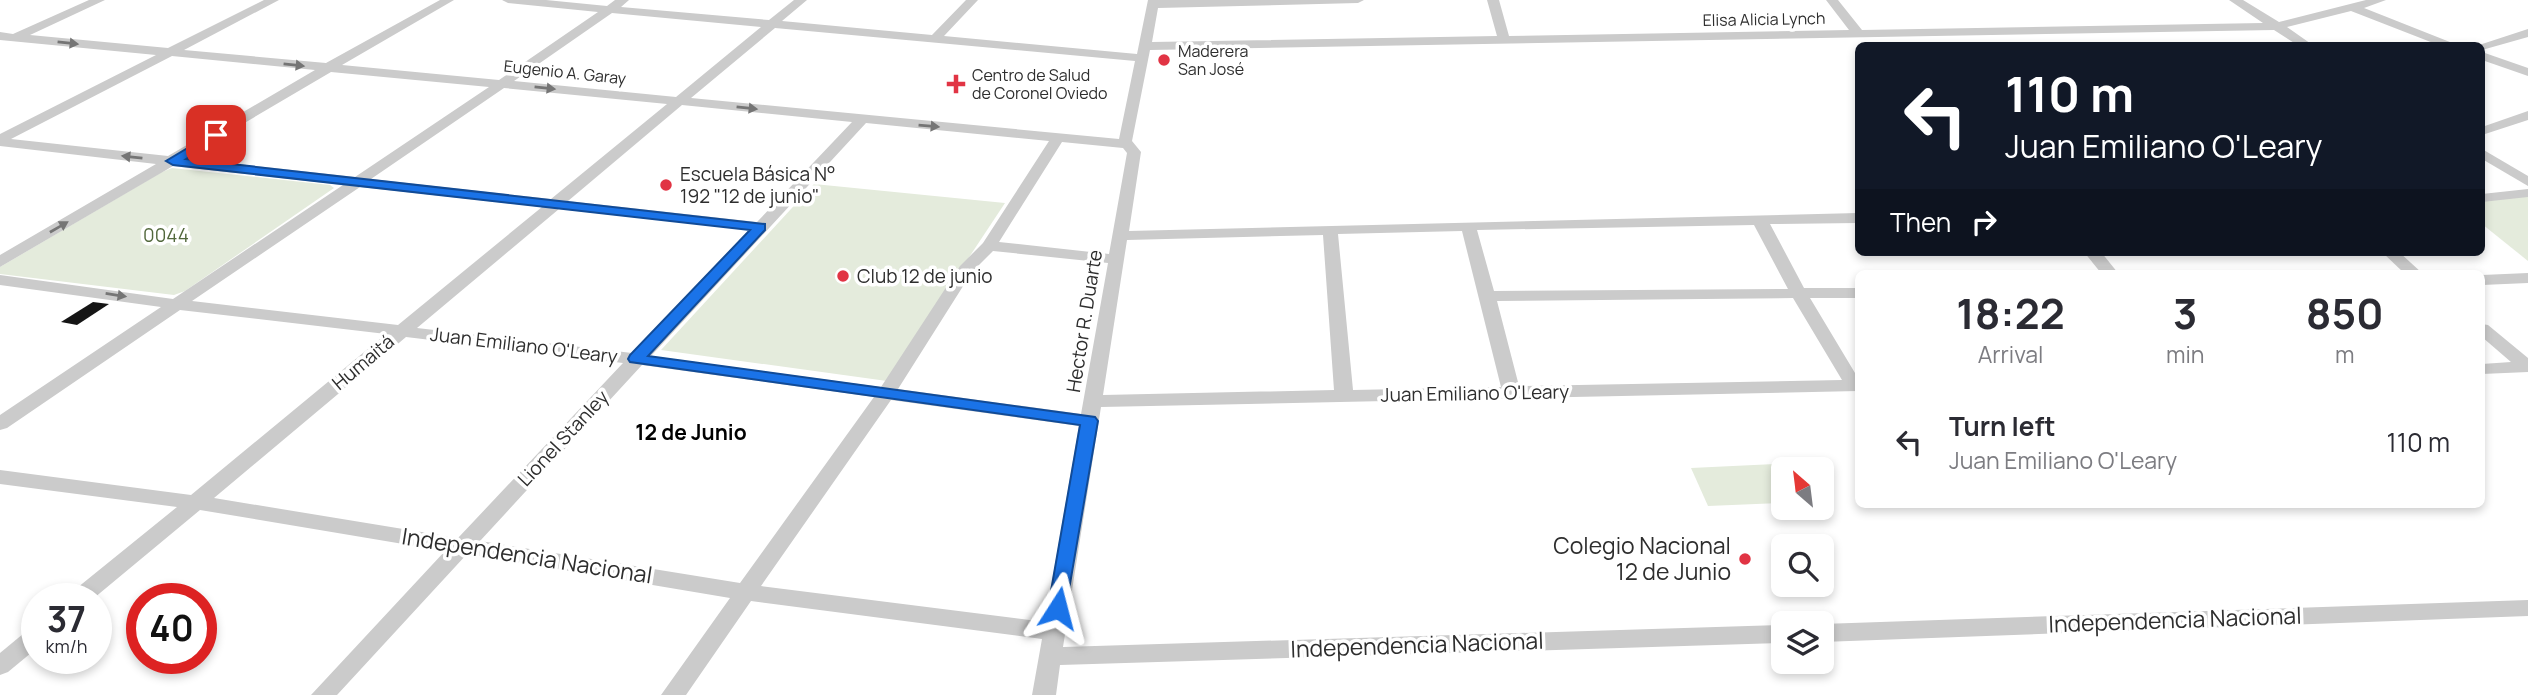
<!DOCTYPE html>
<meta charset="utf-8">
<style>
:root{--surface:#fff;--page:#f2f2f3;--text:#2b2b33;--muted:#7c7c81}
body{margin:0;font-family:Manrope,sans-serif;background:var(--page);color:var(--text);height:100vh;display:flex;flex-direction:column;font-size:26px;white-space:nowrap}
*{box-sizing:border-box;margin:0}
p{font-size:23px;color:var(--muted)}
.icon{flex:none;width:38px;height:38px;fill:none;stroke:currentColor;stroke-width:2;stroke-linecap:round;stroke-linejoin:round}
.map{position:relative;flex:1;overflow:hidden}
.details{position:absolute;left:1855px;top:270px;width:630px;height:238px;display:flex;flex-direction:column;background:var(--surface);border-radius:10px;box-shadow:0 4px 10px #0003}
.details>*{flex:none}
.banner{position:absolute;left:1855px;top:42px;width:630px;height:214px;border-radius:10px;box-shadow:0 4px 10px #0003;background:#111827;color:#fff;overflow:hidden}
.needle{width:46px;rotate:332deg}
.fabs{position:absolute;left:1771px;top:457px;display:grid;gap:14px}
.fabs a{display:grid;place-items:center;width:63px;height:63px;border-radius:10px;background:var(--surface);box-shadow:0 4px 10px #0003;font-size:35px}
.speed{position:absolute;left:21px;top:583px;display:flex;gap:14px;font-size:35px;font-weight:700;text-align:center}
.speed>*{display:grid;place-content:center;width:91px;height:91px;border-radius:50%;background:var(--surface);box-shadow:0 4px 10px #0003;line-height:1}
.speed small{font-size:18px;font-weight:400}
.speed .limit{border:10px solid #d22;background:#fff;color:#111}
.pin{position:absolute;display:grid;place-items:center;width:60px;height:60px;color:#fff;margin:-30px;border-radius:14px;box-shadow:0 4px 10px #0006}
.me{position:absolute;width:77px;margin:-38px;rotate:9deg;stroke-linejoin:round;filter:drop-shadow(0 0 5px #0008)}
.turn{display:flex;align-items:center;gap:24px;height:147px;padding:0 35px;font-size:32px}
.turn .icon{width:91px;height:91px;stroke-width:2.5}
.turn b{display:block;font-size:49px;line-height:60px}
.then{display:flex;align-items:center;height:66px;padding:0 35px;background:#0003;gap:14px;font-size:26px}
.eta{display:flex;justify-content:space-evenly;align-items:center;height:119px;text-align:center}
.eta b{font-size:42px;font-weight:700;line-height:49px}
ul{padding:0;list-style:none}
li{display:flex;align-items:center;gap:21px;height:105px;padding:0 35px}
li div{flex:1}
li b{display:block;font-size:26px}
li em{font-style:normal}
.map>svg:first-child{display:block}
.green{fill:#e4ebdc}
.building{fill:#151515}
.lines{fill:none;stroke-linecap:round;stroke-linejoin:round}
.minor{fill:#cbcbcb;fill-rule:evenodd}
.oneway{fill:#757575}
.route{fill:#1a73e8;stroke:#114b97;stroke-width:2}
.poi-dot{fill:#e13444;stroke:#fff;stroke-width:2.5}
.labels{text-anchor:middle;stroke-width:7;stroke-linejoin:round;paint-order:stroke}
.far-street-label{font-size:16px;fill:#2e2e2e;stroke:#fff}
.far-poi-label{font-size:16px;fill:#2e2e2e;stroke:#fff;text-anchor:start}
.poi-label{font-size:19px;fill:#2e2e2e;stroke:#fff;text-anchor:start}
.park-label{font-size:19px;fill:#52683c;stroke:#fff}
.street-label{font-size:19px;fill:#2e2e2e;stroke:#fff}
.neighbourhood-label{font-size:21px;font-weight:bold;fill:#000;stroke:#fff}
.near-poi-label{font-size:23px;fill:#2e2e2e;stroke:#fff;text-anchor:end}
.near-street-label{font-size:23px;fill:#2e2e2e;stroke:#fff}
</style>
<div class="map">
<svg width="2528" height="695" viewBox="0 0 2528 695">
<rect width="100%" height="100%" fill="#fff"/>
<g class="green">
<polygon points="172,168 330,185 334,188 185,291 174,295 0,274 0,267 162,172"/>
<polygon points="814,184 1005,203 887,381 661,350"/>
<polygon points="2528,194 2528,261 2482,224 2482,197"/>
<polygon points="1775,464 1783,480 1783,503 1708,506 1691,468"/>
</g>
<polygon class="building" points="93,302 109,304 77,325 61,322"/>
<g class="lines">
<g class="minor">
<path d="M 89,0 L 105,0 L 30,35 L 168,48 L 264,0 L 279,0 L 184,50 L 326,63 L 440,0 L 454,0 L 342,65 L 499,80 L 598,12 L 508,3 L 502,0 L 546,0 L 607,6 L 615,0 L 629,0 L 621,7 L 769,20 L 794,0 L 807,0 L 782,21 L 932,35 L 966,0 L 978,0 L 944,36 L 1137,54 L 1148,0 L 1364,0 L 1358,3 L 1158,8 L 1152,42 L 1497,36 L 1487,0 L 1499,0 L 1509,36 L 1849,30 L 1826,0 L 1838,0 L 1862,30 L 2263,23 L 2229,0 L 2243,0 L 2279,22 L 2366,0 L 2386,0 L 2364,8 L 2460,46 L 2441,46 L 2351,11 L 2287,27 L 2314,46 L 2299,46 L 2274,30 L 1150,50 L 1132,141 L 1141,152 L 1129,231 L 1858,213 L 1858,223 L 1770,224 L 1804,288 L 1858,288 L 1858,298 L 1810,298 L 1858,378 L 1858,391 L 1101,407 L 1063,647 L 1783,625 L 1783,643 L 1060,665 L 1056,695 L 1032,695 L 1042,639 L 751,601 L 686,695 L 661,695 L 730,598 L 467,554 L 337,695 L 311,695 L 445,551 L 200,510 L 94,598 L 69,598 L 72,592 L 177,507 L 0,484 L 0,470 L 191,495 L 386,334 L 180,310 L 7,428 L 0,430 L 0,415 L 161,307 L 0,285 L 0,275 L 173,299 L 343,185 L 173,166 L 0,267 L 0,255 L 156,164 L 0,146 L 0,134 L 156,55 L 0,40 L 0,32 L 13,34 ZM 612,13 L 761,27 L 676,97 L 514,81 ZM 775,28 L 1135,61 L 1119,139 L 691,98 ZM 172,56 L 315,70 L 168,156 L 11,139 ZM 331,72 L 489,87 L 355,177 L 185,158 ZM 504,88 L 667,104 L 551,199 L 371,179 ZM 682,105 L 852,122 L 757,222 L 568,201 ZM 866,123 L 1049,141 L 983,243 L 960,266 L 881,387 L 651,356 ZM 1062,142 L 1123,148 L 1127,153 L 1109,254 L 999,242 ZM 360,187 L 542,207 L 398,325 L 192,301 ZM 559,209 L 749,230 L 632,353 L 417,328 ZM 1754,225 L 1788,289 L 1494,291 L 1477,230 ZM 1462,231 L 1501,387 L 1353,390 L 1338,234 ZM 1323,235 L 1334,390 L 1103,395 L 1127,240 ZM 993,251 L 1108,263 L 1081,414 L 898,389 L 972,272 ZM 1793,298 L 1842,380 L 1519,386 L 1497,301 ZM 406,337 L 623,363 L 458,538 L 214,498 ZM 642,365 L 874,397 L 740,583 L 480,541 ZM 891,400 L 1079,426 L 1045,622 L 761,586 Z"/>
<polygon points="2528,29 2528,37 2482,50 2482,46 2476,46"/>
<polygon points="2482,52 2528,68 2528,76 2482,60"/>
<polygon points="2528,111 2528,120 2482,135 2482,127"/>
<polygon points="2482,149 2528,176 2528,186 2482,159"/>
<polygon points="2528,189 2528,197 2482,202 2482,194"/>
<polygon points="2084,252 2101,252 2118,273 2101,273"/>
<polygon points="2382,252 2399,252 2422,273 2404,273"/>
<polygon points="2528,273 2528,283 2482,285 2482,275"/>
<polygon points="2482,324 2488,325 2528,358 2528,372 2482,374 2482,364 2511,362 2482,337"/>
<polygon points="2528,600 2528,616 1822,642 1822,624"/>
<polygon points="37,626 37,648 8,672 0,675 0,653 29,629"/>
</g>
</g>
<defs><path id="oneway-solid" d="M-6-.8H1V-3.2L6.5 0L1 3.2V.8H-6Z" transform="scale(1.75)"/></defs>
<g class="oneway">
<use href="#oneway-solid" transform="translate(68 43) rotate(6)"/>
<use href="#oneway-solid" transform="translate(294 65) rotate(6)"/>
<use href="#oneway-solid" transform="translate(545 88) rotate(6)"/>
<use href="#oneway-solid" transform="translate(747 108) rotate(6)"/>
<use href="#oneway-solid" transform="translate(929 126) rotate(5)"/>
<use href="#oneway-solid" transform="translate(132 157) rotate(-174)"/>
<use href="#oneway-solid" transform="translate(59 227) rotate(-30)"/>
<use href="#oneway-solid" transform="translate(116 295) rotate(9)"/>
</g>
<polygon class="route" points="216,131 221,132 221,137 186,159 765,224 765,230 648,356 1095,417 1098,421 1065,613 1058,615 1051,613 1048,608 1080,425 630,362 628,359 630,355 750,230 173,165 166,161"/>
<g class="poi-dot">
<circle cx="1164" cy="60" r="7"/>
<path d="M952.5 73.5h7v7h7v7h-7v7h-7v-7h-7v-7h7z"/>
<circle cx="666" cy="185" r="7"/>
<circle cx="843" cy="276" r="7"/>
<circle cx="1745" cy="559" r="7"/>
</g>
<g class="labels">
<g class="far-street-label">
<text transform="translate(1764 19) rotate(-1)" y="6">Elisa Alicia Lynch</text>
<text transform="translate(565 72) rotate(6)" y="6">Eugenio A. Garay</text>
</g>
<g class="far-poi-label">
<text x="1178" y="57">Maderera<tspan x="1178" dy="18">San José</tspan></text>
<text x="972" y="81">Centro de Salud<tspan x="972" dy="18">de Coronel Oviedo</tspan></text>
</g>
<g class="poi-label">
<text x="680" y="181">Escuela Básica N°<tspan x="680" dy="22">192 "12 de junio"</tspan></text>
<text x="857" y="283">Club 12 de junio</text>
</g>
<g class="park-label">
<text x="166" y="242">0044</text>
</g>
<g class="street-label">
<text transform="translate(1084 321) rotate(-81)" y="7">Hector R. Duarte</text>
<text transform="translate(524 345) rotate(7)" y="7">Juan Emiliano O'Leary</text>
<text transform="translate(363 362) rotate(-40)" y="7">Humaitá</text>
<text transform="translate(1475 393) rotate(-1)" y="7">Juan Emiliano O'Leary</text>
<text transform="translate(563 438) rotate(-47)" y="7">Lionel Stanley</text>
</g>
<g class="neighbourhood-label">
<text x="691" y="440">12 de Junio</text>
</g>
<g class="near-poi-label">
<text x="1731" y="554">Colegio Nacional<tspan x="1731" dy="26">12 de Junio</tspan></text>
</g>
<g class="near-street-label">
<text transform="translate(527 556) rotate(9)" y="8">Independencia Nacional</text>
<text transform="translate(2175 620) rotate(-2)" y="8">Independencia Nacional</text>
<text transform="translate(1417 645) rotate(-2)" y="8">Independencia Nacional</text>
</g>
</g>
</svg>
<div class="fabs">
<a><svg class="needle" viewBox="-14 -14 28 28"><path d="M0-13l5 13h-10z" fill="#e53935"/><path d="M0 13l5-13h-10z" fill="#7c7c81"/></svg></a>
<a><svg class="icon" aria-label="search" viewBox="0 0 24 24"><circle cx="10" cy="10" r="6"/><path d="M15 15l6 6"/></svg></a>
<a><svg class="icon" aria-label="layers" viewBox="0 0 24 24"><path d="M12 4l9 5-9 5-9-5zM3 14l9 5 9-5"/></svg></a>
</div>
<div class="speed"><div>37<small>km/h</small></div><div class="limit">40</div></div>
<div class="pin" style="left:216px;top:135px;background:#d93025"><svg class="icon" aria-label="arrive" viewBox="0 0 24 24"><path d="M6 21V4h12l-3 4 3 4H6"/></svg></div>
<svg class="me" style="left:1058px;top:608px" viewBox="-20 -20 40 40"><path d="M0-17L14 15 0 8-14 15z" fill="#1a73e8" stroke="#fff" stroke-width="4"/></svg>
<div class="banner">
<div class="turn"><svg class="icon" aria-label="left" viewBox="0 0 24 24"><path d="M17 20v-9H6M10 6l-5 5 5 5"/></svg><div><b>110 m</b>Juan Emiliano O'Leary</div></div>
<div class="then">Then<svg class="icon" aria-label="right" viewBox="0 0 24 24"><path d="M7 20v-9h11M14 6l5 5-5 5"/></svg></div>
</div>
<section class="details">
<div class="eta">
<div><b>18:22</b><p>Arrival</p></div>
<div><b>3</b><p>min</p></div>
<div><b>850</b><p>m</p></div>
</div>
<ul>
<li><svg class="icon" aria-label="left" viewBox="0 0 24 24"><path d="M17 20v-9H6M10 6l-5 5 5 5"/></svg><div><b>Turn left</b><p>Juan Emiliano O'Leary</p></div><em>110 m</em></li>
</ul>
</section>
</div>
